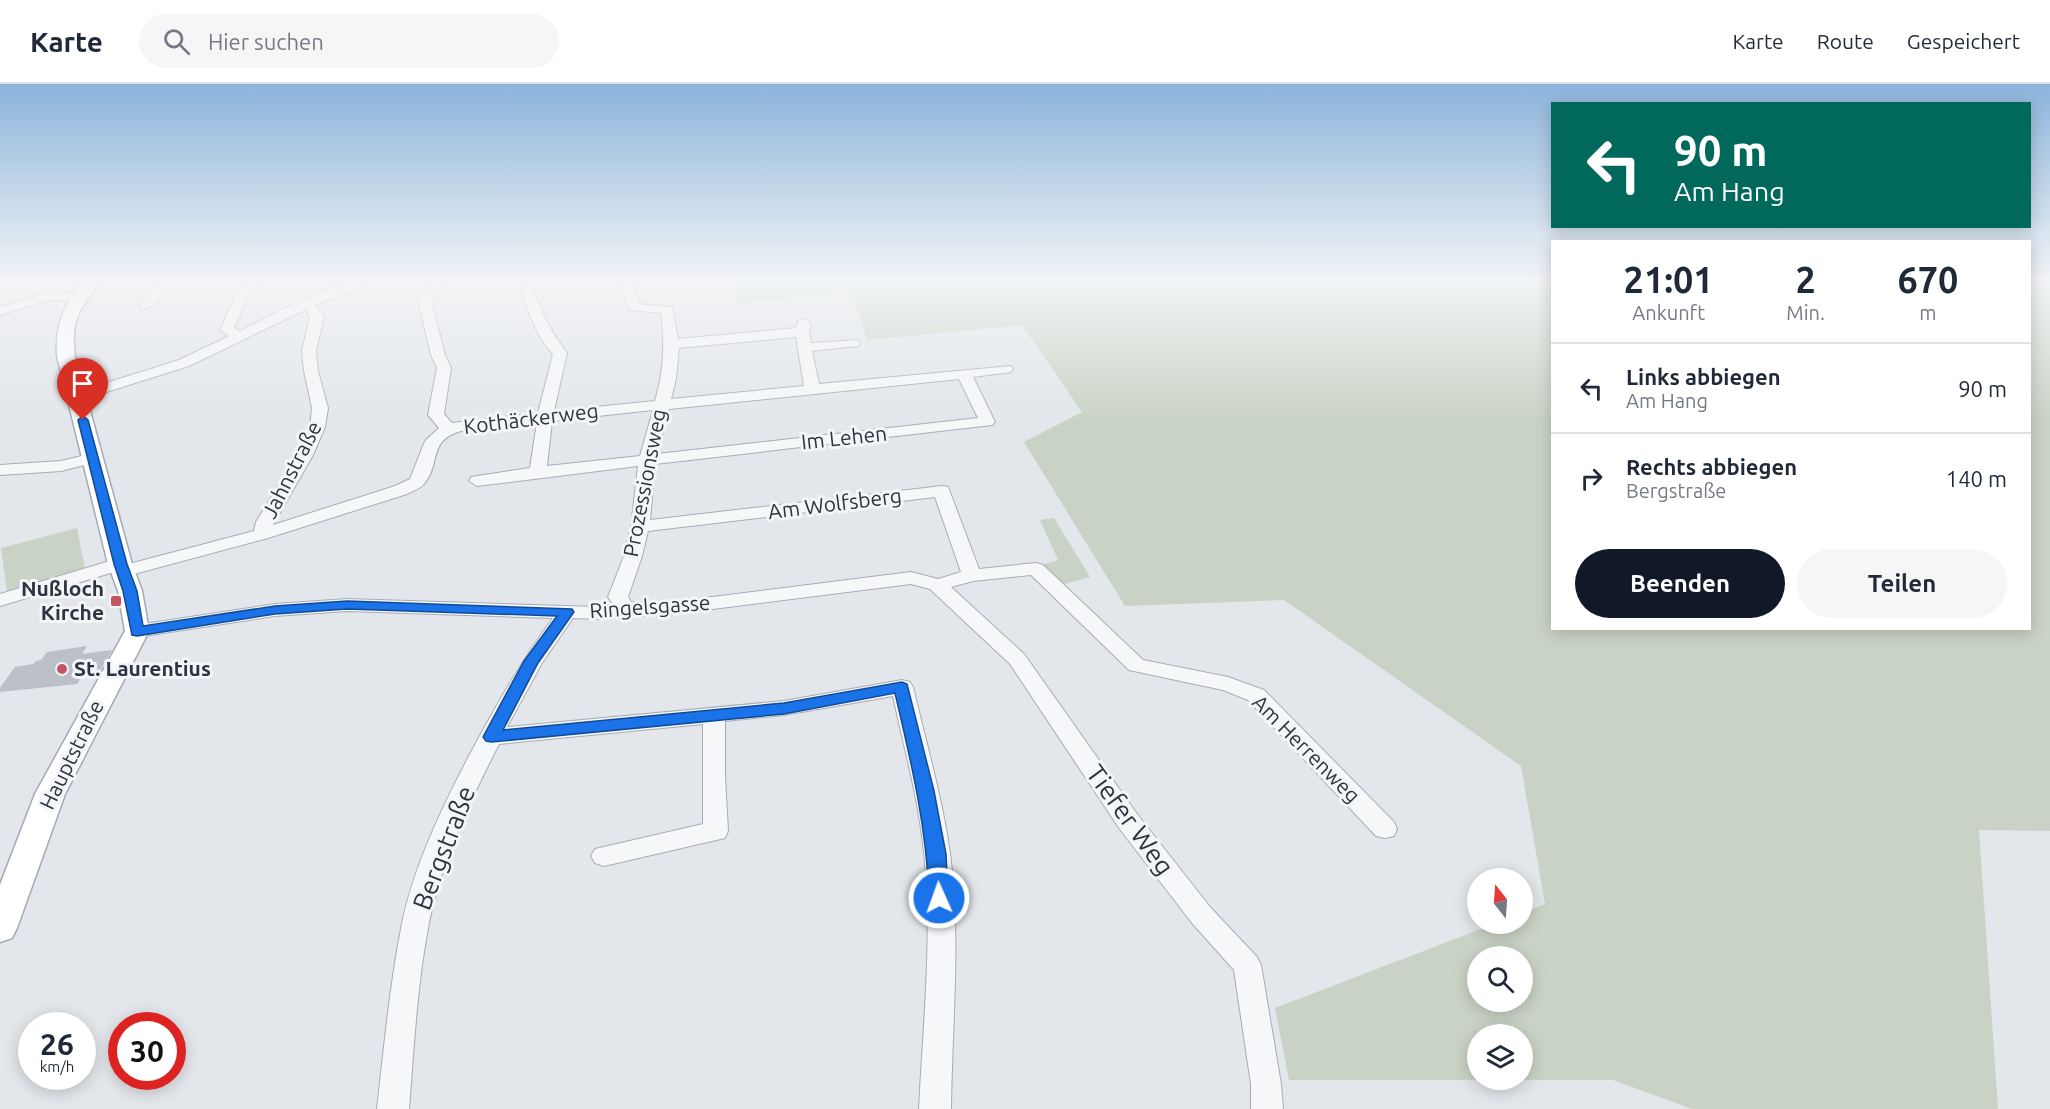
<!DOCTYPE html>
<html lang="de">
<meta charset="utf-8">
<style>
:root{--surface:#fff;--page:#f6f6f7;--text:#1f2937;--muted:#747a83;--line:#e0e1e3;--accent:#111827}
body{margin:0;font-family:Ubuntu,sans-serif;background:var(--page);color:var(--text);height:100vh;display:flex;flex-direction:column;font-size:22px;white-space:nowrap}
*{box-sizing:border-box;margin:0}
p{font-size:20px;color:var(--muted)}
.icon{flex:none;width:33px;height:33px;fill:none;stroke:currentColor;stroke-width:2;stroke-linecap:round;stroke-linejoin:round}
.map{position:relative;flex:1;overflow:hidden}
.details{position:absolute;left:1551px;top:156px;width:480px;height:390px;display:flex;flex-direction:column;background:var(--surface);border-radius:0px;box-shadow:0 3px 15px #0003}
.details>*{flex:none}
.hud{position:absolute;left:1551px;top:18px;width:480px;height:126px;border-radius:0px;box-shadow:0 3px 15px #0003;background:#00695c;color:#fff;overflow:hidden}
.needle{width:39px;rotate:343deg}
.fabs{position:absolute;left:1467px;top:784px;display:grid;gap:12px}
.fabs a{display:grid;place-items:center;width:66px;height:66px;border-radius:50%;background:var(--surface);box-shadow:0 3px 15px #0003;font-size:30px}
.speed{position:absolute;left:18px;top:928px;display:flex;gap:12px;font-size:30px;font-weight:700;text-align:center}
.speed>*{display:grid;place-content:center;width:78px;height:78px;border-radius:50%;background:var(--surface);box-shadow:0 3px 15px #0003;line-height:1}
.speed small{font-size:15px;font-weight:400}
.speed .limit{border:9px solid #d22;background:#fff;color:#111}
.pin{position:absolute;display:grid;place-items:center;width:51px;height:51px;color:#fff;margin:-62px -26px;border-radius:50% 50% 50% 0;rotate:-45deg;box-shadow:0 0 6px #0007}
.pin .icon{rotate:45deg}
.me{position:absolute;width:66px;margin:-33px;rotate:358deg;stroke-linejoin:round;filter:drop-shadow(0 0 4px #0008)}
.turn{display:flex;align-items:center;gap:21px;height:126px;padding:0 24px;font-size:27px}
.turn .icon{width:78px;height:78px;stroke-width:2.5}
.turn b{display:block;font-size:42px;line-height:51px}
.eta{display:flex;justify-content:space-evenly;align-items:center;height:102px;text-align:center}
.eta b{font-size:36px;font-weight:600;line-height:42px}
.cta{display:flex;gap:12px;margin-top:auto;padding:12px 24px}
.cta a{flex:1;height:69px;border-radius:36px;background:var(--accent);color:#fff;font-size:24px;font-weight:600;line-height:69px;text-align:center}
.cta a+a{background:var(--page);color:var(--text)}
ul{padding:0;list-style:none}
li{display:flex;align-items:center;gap:18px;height:90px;padding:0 24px;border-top:2px solid var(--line)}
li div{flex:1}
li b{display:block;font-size:22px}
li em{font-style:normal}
header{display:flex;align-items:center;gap:36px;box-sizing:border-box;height:84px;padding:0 30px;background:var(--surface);border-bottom:2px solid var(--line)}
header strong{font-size:28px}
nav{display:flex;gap:33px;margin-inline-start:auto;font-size:21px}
.search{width:420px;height:54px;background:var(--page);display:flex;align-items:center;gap:15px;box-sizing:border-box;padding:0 21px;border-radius:33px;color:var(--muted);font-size:22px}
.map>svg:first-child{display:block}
.green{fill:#c9d3c5;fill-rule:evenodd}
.building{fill:#bbbfc6}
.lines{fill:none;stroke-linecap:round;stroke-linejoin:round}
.minor-casing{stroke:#a8adb4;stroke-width:2}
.major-casing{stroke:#a3aab5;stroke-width:3}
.minor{fill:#f6f7f9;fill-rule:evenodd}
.major{fill:#fff;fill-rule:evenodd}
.route{fill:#1a73e8;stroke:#114b97;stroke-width:1.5}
.poi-dot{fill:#c35464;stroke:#f3f5f7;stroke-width:2}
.labels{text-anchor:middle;stroke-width:6;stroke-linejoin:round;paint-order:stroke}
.street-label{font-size:21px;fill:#2c3441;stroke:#f3f5f7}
.poi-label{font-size:21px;font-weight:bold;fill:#2c3441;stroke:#f3f5f7;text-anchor:end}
.near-street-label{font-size:26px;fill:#2c3441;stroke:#f3f5f7}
</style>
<header>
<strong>Karte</strong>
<div class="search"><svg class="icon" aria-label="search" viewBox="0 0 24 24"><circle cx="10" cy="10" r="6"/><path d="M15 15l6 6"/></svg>Hier suchen</div>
<nav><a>Karte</a><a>Route</a><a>Gespeichert</a></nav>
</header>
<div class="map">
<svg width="2050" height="1025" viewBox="0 0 2050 1025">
<rect width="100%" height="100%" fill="#e3e6ea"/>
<g class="green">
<path d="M 734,195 L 1552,195 L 1552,544 L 2030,544 L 2030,195 L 2050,195 L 2050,747 L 1979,746 L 1998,1025 L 1692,1025 L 1613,996 L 1523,996 L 1522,951 L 1478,951 L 1477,996 L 1289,996 L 1275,924 L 1494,840 L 1522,840 L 1523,829 L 1545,820 L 1521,682 L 1284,516 L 1125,522 L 1024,358 L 1082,328 L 1022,241 L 867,256 L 852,208 L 736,219 ZM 1478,873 L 1522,873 L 1522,918 L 1478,918 Z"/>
<polygon points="1054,434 1090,493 1061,501 1042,481 1058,476 1040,436"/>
<polygon points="77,444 85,485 7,508 1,464"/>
</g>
<polygon class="building" points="87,562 82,570 112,566 99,589 83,591 77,600 0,608 0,604 15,583 33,580 36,577 41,576 47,568"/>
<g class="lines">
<defs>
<g id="minor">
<path d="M 159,195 L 171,195 C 164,207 157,227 140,224 L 139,221 L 147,213 Z"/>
<path d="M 250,195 L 262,195 L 248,212 L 234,244 L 240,247 C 281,228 336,192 382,195 L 315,221 L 324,232 L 316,267 L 318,287 L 328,324 L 325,343 L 313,371 L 273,441 L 395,402 L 410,395 L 425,357 L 439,344 L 428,331 L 437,284 L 431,271 L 418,216 L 432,202 L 434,195 L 446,195 L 442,206 L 431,217 L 445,271 L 451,284 L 444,330 L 452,339 L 538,329 L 553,270 C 536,252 529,229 521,206 L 526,195 L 538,195 L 533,206 C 544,233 550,246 567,269 L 554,327 L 655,317 C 664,287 665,260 661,229 L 629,226 L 619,195 L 631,195 L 639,220 L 672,223 L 678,255 L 796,244 L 799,236 L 804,235 L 811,239 L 809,248 L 811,259 L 858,256 L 860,259 L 858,262 L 812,267 L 819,300 L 1011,282 L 1013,285 L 1011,288 L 973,293 L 995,338 L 992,341 L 655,380 L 650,436 L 942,402 L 948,403 L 979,485 L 1036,479 L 1043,481 L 1143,576 L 1228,593 L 1264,606 L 1394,738 L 1397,745 L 1394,752 L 1385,754 L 1376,752 L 1248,616 L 1223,606 L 1129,586 L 1031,491 L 973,497 L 951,503 L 1024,570 L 1137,730 L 1210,823 L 1257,873 L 1261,881 L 1281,1000 L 1283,1025 L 1251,1025 L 1251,1000 L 1234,886 L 1192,839 L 1119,744 L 1010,580 L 930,505 L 911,500 L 665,531 L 644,532 L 625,529 L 597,535 L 573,534 L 542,579 L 507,643 L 784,617 L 902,596 L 910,598 L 913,603 C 926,658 942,713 950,769 C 961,853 952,940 951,1025 L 919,1025 C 923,940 933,854 924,769 C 919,716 904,664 893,612 L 784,631 L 725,637 L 725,692 L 728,747 L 725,754 L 604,782 L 595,779 L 591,772 L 595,765 L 703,740 L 703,640 L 499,660 C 470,717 442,775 429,839 C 417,900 414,963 409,1025 L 377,1025 C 384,963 390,900 402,839 C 415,779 442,724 470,670 C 495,623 521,577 553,534 L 347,527 L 275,532 L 137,553 L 130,551 L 127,547 L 130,543 L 137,541 L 275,520 L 347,515 L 597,523 L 613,520 L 608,513 L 624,472 L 631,443 L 638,382 L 477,402 L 469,397 L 471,393 L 530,384 L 537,338 L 465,346 C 426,355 442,379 424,400 C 420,405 412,407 407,410 L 268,454 L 123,493 L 114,488 L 0,522 L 0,510 L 113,476 L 127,476 L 129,480 L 254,447 L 256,438 L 297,371 L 310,343 L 312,324 L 304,287 L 302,267 L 310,232 L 305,226 L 189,282 L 81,316 L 71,316 L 69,313 L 71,310 L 179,276 L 229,252 L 220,246 L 236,211 ZM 796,253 L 804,302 L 671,315 L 676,295 L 679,264 ZM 959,295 L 978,334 L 657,370 L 669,325 ZM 653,326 L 640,372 L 547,382 L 552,337 ZM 935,413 L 961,488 L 938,495 L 911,488 L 665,519 L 631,518 L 628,513 L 642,472 L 648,447 Z"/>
<polygon points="58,208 79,210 85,214 79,218 49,216 0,231 0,223 34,212"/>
<polygon points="94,369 100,371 102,374 100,377 61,387 0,391 0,381 61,377"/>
</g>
<path id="major" d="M 86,195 L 102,195 C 81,224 70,234 75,272 L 132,480 L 142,507 L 149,547 L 65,710 L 17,844 L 12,854 L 0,858 L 0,801 L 35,710 L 125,547 L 118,507 L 108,480 L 57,272 C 55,240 65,218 86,195 Z"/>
</defs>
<use href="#minor" class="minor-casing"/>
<use href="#major" class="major-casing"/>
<use href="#minor" class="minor"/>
<use href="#major" class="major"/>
</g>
<linearGradient id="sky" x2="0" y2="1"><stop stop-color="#8cb4db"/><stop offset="0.58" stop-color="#f2f4f6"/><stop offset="1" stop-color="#f2f4f6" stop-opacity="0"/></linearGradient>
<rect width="2050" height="338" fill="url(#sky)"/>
<path class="route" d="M 83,332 L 88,336 L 127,480 L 137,507 L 143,542 L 275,522 L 347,517 L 572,525 L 574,528 L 538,579 L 503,646 L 784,619 L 902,598 L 907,600 L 934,707 L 946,770 L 948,814 L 945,819 L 939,821 L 932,819 L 929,814 C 927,744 911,677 895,609 L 784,630 L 491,658 L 486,657 L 483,653 L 524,577 L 557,532 L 347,525 L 275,530 L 137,552 L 132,551 L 123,507 L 114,480 L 78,336 Z"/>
<g class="poi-dot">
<rect x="110" y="511" width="12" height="12" rx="3"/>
<circle cx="62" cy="585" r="6"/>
</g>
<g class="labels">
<g class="street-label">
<text transform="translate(531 335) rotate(-7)" y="7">Kothäckerweg</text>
<text transform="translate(844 354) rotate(-6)" y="7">Im Lehen</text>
<text transform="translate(292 386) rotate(-63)" y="7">Jahnstraße</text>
<text transform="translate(645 399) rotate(-79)" y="7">Prozessionsweg</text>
<text transform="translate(835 420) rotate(-7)" y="7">Am Wolfsberg</text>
<text transform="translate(650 523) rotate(-4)" y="7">Ringelsgasse</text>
<text transform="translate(1306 665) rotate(45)" y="7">Am Herrenweg</text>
<text transform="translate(72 671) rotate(-64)" y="7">Hauptstraße</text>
</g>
<g class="poi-label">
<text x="104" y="512">Nußloch<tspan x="104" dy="24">Kirche</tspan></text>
<text x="74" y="592" text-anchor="start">St. Laurentius</text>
</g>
<g class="near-street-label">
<text transform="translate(1130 736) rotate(54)" y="9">Tiefer Weg</text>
<text transform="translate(444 764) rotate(-69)" y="9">Bergstraße</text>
</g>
</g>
</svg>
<div class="fabs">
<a><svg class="needle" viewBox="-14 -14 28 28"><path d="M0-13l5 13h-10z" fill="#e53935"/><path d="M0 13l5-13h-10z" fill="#747a83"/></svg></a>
<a><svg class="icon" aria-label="search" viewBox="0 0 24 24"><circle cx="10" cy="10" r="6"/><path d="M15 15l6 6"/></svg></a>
<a><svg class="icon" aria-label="layers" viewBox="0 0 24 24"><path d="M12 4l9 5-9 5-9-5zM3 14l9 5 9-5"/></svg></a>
</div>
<div class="speed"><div>26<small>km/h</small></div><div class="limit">30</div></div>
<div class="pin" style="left:83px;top:336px;background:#d93025"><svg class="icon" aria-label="arrive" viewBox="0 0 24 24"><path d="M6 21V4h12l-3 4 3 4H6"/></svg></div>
<svg class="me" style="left:939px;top:814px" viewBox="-20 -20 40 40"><circle r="17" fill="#1a73e8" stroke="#fff" stroke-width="3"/><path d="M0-11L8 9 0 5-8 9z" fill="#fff"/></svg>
<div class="hud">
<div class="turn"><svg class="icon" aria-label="left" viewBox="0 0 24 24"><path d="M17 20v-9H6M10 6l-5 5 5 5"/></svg><div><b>90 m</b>Am Hang</div></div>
</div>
<section class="details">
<div class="eta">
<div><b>21:01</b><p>Ankunft</p></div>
<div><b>2</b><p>Min.</p></div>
<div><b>670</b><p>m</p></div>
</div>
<ul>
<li><svg class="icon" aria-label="left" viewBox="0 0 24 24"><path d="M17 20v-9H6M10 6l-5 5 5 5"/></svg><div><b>Links abbiegen</b><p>Am Hang</p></div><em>90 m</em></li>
<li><svg class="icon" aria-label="right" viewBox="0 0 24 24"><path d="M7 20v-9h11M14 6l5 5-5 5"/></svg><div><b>Rechts abbiegen</b><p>Bergstraße</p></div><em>140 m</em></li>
</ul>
<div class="cta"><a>Beenden</a><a>Teilen</a></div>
</section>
</div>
